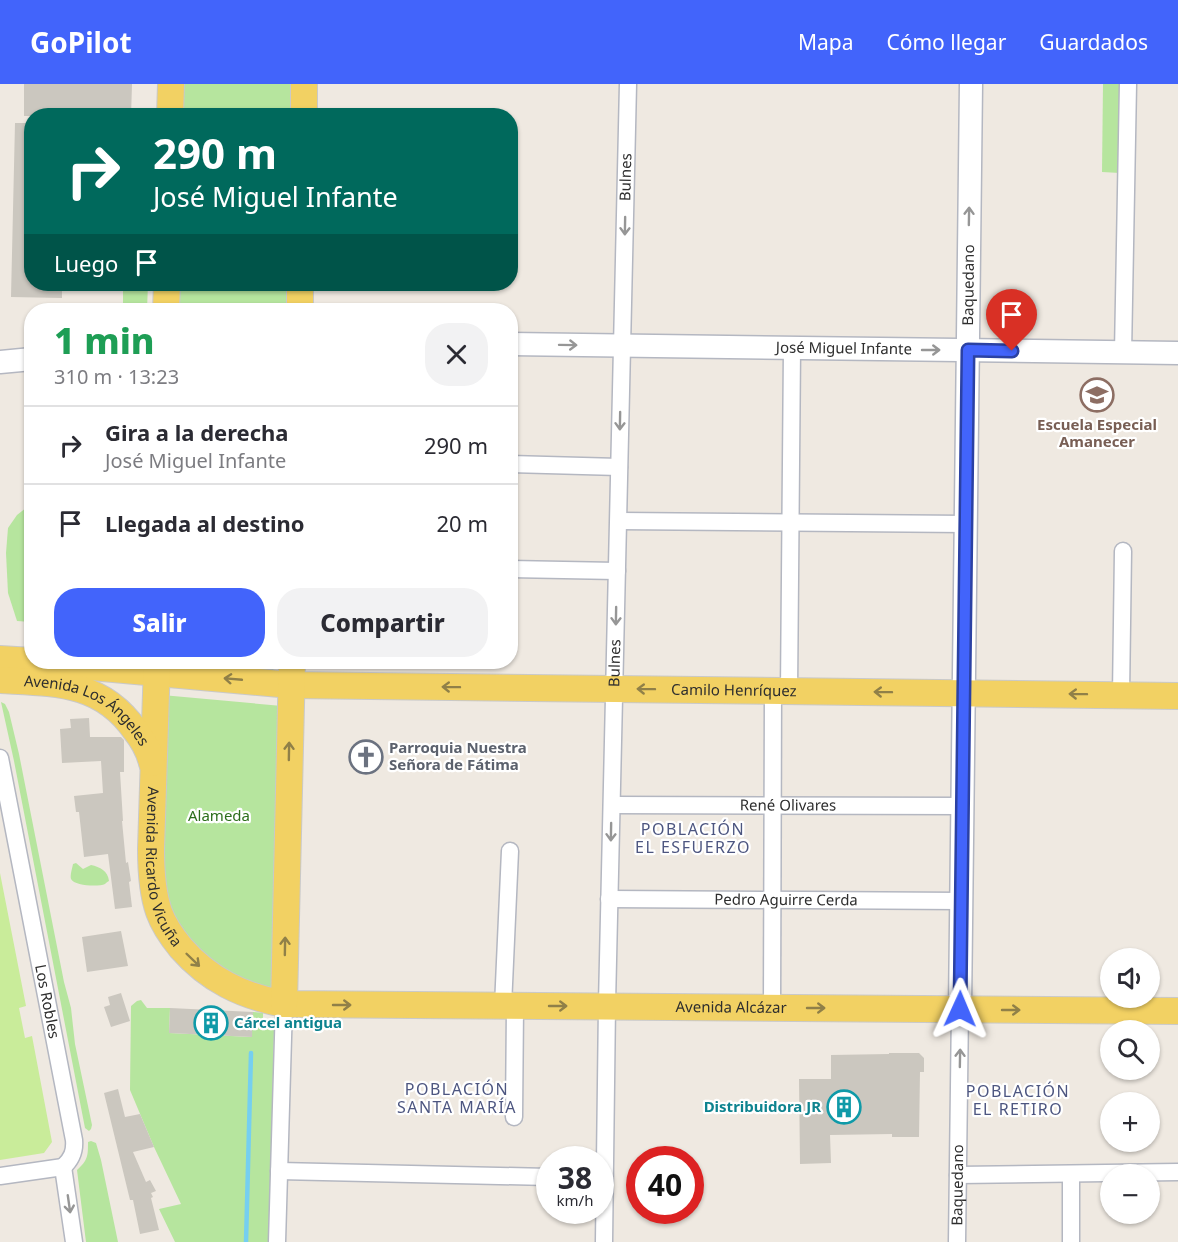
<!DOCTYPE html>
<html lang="es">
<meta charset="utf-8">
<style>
:root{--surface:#fff;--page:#f2f2f3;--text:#2b2b33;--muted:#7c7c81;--line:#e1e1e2;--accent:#4264fb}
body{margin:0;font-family:"Noto Sans",sans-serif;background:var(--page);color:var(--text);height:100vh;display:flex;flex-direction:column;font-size:22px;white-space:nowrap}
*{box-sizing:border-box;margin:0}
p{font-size:20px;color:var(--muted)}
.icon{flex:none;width:33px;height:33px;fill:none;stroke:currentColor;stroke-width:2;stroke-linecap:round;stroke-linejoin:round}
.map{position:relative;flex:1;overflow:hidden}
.sheet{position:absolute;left:24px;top:219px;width:494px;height:366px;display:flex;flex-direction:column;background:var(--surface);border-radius:24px;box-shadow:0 2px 4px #0004}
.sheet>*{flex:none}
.hud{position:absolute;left:24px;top:24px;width:494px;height:183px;border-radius:24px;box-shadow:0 2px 4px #0004;background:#00695c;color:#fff;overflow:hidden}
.fabs{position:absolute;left:1100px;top:864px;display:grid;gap:12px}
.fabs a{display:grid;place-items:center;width:60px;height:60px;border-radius:50%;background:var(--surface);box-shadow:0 2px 4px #0004;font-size:30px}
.speed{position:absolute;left:536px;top:1062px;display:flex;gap:12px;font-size:30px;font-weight:700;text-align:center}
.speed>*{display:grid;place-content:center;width:78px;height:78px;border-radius:50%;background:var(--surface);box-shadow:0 2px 4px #0004;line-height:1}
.speed small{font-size:15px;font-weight:400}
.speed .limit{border:9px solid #d22;background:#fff;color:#111}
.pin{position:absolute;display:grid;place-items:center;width:51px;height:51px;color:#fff;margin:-62px -26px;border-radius:50% 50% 50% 0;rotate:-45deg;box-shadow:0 0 6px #0007}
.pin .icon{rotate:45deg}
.me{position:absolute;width:66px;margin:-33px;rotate:1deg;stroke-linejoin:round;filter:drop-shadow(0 0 4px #0008)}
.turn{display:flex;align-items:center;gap:21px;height:126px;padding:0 30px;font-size:27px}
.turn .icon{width:78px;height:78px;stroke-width:2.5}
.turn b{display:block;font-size:42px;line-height:51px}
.then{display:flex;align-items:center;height:57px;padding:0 30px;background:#0003;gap:12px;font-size:22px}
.round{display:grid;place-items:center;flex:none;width:63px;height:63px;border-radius:24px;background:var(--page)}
.headline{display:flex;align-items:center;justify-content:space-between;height:102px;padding:0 30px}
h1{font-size:36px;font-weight:800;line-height:45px;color:#1e9e55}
.cta{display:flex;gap:12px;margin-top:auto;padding:12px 30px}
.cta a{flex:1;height:69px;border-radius:24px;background:var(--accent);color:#fff;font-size:24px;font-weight:800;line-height:69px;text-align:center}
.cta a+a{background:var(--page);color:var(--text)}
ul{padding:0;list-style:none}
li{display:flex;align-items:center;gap:18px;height:78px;padding:0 30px;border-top:2px solid var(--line)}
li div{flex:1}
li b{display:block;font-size:22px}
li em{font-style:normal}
header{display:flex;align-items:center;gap:36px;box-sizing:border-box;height:84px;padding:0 30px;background:var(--accent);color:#fff}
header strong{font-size:28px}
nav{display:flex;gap:33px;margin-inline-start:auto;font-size:21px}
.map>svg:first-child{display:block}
.green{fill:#b6e59e}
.pitch{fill:#c9ec9a}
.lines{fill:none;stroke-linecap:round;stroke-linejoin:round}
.stream{stroke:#75cff0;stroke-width:4.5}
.building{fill:#cbc7bf}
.street-casing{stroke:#b4b7c1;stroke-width:19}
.secondary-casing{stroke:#b4b7c1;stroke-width:25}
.primary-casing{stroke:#c9c9c9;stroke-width:28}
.street{stroke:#fff;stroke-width:16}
.secondary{stroke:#fff;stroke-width:22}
.primary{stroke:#f2d163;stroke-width:26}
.oneway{stroke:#969696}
.oneway2{stroke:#908048}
.route-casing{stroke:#2b41a3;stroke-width:15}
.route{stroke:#4264fb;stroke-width:10}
.labels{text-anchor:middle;stroke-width:4.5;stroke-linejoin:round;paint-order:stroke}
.street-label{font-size:15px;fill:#2e2e2e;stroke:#fff}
.education-label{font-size:15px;font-weight:bold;fill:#785e54;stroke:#fff}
.worship-label{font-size:15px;font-weight:bold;fill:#5b616d;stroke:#fff;text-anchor:start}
.park-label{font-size:15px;fill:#2c6e1b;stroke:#fff}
.culture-label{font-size:15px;font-weight:bold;fill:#0d838f;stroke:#fff;text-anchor:start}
.neighbourhood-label{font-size:16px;letter-spacing:1.5px;fill:#4d5680;stroke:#fff}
</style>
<header>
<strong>GoPilot</strong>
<nav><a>Mapa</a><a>Cómo llegar</a><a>Guardados</a></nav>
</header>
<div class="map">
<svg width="1178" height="1158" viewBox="0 0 1178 1158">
<rect width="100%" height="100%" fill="#efe9e1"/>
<g class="green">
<polygon points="176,0 294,0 293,31 175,32"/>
<polygon points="1103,0 1121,0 1120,89 1102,88"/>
<polygon points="127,200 148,200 147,226 123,226 123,204 127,204"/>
<polygon points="172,200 288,200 287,226 171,226"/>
<polygon points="31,420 31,538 17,537 8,509 6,469 8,444 17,431"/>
<polygon points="163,578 274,578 273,589"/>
<polygon points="162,611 282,622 276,909 211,884 164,826"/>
<polygon points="1,618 5,620 9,628 19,670 64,898 71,924 75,960 92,1041 91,1045 89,1047 85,1044 14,677"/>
<path d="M 76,779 L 83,785 L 91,781 C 100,783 108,787 109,797 C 107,798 106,799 105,800 C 99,803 74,802 71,795 C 70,791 72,785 73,780 Z"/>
<polygon points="141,916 147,924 170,924 169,949 251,953 253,928 263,929 263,938 272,943 274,947 269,1158 175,1158 159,1125 181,1120 154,1063 130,1006 131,922 137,917"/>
<path d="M 91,1057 L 96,1059 L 101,1076 L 118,1158 L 86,1158 L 77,1086 C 88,1076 88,1072 88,1058 Z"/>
</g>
<polygon class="pitch" points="0,789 26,922 19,924 25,954 32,952 52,1058 44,1069 0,1076"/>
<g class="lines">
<polyline class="stream" points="246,1158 251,969"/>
</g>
<g class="building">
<polygon points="24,0 132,0 131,32 24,32"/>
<polygon points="15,39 32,39 32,200 62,200 62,214 11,213"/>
<polygon points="89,634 90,653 121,653 124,656 124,688 120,688 123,737 122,737 126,779 128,778 131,797 129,798 132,823 115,825 108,770 84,773 79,728 76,728 74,712 103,709 101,677 62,679 60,645 71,644 70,635"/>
<polygon points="121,847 128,882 87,888 82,853"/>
<polygon points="121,909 130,937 111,943 104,923 110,921 108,913"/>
<polygon points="170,924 253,928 252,953 169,949"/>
<polygon points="889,969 919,969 924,974 924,988 920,988 919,1053 892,1053 892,1050 830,1051 831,1079 800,1080 799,995 831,995 831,971 889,970"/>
<polygon points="118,1005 125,1033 140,1030 154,1063 133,1068 146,1098 150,1096 156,1107 151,1109 153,1113 151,1114 159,1146 140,1150 133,1116 130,1116 104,1009"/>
</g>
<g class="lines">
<defs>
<g id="street">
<polyline points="1123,269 1128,0"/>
<polyline points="510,380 619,383"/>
<polyline points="619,437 966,440"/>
<polyline points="510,485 617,487"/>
<polyline points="789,607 792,265"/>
<polyline points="1121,611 1123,467"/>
<path id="s1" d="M 0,674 L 74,1056 C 75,1067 72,1075 63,1083"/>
<path id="s2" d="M 612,721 L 963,722"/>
<path id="s3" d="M 609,815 L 962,817"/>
<polyline points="503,922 510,767"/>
<polyline points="772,924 773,607"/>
<polyline points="514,1033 515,922"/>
<polyline points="63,1083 74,1158"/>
<polyline points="279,1087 549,1093"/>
<polyline points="958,1091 1178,1088"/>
<polyline points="0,1092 63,1083"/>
<polyline points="277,1158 284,920"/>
<path id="s4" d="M 604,1158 L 607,920 L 628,0"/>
<path id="s5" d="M 957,1158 L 960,925"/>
<polyline points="1071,1158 1071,1090"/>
</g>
<g id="secondary">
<path id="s6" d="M 510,260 L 1178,269"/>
<polyline points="0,278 32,275"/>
<path id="s7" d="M 960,925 L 971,0"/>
</g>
<g id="primary">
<polyline points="170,32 171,0"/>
<polyline points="304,32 304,0"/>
<polyline points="166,226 167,200"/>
<polyline points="300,226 300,200"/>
<polyline points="0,575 32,577"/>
<path id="s8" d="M 36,578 L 291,601 L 1178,612"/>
<path id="s9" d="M 157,578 L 151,765 C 151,786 152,808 159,828 C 164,842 172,853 181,864 C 209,896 242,912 284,920 L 1178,927"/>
<path id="s10" d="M 0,596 C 54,599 101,597 135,646 C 143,656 149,667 152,679"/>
<polyline points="284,920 292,578"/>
</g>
</defs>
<use href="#street" class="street-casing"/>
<use href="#secondary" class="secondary-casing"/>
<use href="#primary" class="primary-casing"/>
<use href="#street" class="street"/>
<use href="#secondary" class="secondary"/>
<use href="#primary" class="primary"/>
</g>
<defs><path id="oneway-shaft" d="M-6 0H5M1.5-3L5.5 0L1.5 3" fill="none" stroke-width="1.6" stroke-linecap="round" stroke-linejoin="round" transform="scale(1.5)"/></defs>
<g class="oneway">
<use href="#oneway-shaft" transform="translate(969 132) rotate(-89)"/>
<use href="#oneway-shaft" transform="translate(625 142) rotate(91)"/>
<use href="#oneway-shaft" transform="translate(568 261) rotate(1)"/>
<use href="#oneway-shaft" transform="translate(931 266)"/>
<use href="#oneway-shaft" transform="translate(620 337) rotate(91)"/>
<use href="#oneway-shaft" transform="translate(616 532) rotate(91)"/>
<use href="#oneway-shaft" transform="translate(611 748) rotate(91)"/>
<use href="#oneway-shaft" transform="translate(960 974) rotate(-89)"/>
<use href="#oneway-shaft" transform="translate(69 1120) rotate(82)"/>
</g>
<g class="oneway2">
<use href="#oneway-shaft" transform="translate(233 595) rotate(-175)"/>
<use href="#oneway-shaft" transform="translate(451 603) rotate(-179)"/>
<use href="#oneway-shaft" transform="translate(646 605) rotate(-179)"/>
<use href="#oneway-shaft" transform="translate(883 608) rotate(-179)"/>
<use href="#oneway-shaft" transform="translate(1078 610) rotate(-179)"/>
<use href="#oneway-shaft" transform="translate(289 667) rotate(-89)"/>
<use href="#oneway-shaft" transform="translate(285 862) rotate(-89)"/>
<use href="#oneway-shaft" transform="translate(193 876) rotate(44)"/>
<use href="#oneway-shaft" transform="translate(342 921)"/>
<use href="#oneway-shaft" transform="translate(558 922)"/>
<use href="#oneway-shaft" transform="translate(816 924)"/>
<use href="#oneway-shaft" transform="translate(1011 926)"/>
</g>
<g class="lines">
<defs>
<polyline id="route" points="960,925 968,266 1012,267"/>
</defs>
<use href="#route" class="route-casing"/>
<use href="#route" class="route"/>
</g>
<defs>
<symbol id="school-ring" viewBox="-11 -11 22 22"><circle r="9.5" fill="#fff" stroke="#8d6e63" stroke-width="1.5"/><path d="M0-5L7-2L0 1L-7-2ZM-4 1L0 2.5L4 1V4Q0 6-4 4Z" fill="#8d6e63"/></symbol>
<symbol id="church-ring" viewBox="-11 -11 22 22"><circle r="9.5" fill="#fff" stroke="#6b7280" stroke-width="1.5"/><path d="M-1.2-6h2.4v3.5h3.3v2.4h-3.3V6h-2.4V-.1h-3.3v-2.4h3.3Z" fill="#6b7280"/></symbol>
<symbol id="building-ring" viewBox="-11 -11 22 22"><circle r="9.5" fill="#fff" stroke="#0f9aa8" stroke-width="1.5"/><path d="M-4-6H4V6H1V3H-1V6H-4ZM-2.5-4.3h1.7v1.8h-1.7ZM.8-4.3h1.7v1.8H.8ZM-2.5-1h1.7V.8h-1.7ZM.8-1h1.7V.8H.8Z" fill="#0f9aa8"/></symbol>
</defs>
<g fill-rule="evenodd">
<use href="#school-ring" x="1078" y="292" width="38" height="38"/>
<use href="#church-ring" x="347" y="654" width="38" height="38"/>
<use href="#building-ring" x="192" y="920" width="38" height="38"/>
<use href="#building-ring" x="825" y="1004" width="38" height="38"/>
</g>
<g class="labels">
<g class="street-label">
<text dy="5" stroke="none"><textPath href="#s4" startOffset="1065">Bulnes</textPath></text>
<text dy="5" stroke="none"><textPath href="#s7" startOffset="724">Baquedano</textPath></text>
<text dy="5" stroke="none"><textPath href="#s6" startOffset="334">José Miguel Infante</textPath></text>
<text dy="5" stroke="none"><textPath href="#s4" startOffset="579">Bulnes</textPath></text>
<text dy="5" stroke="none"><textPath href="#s8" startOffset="699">Camilo Henríquez</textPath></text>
<text dy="5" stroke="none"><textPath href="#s10" startOffset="96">Avenida Los Ángeles</textPath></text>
<text dy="5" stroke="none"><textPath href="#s2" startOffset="176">René Olivares</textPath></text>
<text dy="5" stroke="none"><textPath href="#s9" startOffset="207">Avenida Ricardo Vicuña</textPath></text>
<text dy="5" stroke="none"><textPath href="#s3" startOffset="177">Pedro Aguirre Cerda</textPath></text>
<text dy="5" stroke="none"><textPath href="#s1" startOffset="248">Los Robles</textPath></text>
<text dy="5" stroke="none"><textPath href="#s9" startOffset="860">Avenida Alcázar</textPath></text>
<text dy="5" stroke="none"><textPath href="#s5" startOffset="57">Baquedano</textPath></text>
</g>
<g class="education-label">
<text x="1097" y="346">Escuela Especial<tspan x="1097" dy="17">Amanecer</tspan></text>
</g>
<g class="worship-label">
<text x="389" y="669">Parroquia Nuestra<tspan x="389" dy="17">Señora de Fátima</tspan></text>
</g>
<g class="park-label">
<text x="219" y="737">Alameda</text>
</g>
<g class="culture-label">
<text x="234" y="944">Cárcel antigua</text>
<text x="821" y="1028" text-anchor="end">Distribuidora JR</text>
</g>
<g class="neighbourhood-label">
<text x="693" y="751">POBLACIÓN<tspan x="693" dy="18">EL ESFUERZO</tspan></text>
<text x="457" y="1011">POBLACIÓN<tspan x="457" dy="18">SANTA MARÍA</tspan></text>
<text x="1018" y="1013">POBLACIÓN<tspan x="1018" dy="18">EL RETIRO</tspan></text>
</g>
</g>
</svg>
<div class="fabs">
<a><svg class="icon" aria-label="sound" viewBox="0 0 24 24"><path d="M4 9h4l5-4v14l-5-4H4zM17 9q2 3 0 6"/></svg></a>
<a><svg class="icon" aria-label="search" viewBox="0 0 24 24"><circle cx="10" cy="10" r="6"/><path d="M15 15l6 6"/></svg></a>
<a>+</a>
<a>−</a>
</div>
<div class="speed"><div>38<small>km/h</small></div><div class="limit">40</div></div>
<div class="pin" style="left:1012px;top:267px;background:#d93025"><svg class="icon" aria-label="arrive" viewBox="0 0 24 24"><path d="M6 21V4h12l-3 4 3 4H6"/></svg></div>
<svg class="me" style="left:960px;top:925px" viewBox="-20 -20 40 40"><path d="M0-17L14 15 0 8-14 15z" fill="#4264fb" stroke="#fff" stroke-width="4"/></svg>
<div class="hud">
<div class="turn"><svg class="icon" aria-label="right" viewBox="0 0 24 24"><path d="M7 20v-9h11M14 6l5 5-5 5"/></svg><div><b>290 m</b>José Miguel Infante</div></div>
<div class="then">Luego<svg class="icon" aria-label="arrive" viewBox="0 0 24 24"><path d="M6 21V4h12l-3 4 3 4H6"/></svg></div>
</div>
<section class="sheet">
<div class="headline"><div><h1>1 min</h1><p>310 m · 13:23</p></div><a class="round"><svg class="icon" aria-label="close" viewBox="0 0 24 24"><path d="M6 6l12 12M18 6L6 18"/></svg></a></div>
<ul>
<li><svg class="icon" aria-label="right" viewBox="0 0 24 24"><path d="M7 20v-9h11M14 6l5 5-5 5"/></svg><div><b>Gira a la derecha</b><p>José Miguel Infante</p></div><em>290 m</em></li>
<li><svg class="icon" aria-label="arrive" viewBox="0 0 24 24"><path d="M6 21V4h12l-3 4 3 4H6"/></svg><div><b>Llegada al destino</b></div><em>20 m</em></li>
</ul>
<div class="cta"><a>Salir</a><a>Compartir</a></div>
</section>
</div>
